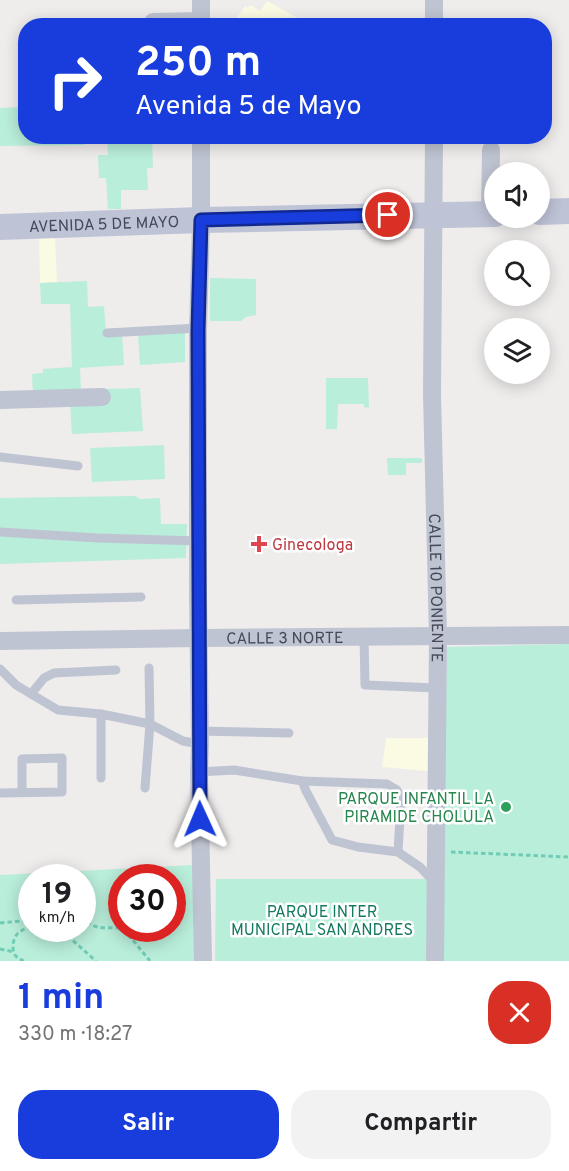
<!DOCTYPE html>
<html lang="es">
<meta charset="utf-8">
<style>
:root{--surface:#fff;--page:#f2f2f2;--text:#202124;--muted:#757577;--accent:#183ddc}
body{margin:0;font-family:Overpass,sans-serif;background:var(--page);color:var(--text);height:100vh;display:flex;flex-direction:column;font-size:22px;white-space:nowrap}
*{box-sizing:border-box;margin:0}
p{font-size:20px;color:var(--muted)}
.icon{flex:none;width:33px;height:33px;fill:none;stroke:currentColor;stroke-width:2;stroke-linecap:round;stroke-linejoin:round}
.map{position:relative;height:961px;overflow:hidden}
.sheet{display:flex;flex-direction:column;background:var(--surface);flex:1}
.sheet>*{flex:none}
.banner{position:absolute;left:18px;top:18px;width:534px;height:126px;border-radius:24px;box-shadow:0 3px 15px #0003;background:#183ddc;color:#fff;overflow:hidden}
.tools{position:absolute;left:484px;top:162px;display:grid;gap:12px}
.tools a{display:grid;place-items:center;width:66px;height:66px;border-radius:50%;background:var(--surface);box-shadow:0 3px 15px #0003;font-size:30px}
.speed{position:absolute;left:18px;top:864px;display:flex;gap:12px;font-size:30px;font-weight:700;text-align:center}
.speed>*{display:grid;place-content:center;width:78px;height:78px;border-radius:50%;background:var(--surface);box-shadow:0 3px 15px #0003;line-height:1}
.speed small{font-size:15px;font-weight:400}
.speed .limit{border:9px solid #d22;background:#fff;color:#111}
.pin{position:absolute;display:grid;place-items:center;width:51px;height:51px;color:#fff;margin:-26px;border:3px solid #fff;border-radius:50%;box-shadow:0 2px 6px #0007}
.me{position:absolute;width:66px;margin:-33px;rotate:359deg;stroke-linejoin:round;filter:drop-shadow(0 0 4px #0008)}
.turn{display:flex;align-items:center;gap:21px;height:126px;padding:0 18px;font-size:27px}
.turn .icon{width:78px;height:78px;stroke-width:2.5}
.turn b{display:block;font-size:42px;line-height:51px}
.round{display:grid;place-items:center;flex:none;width:63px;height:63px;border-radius:24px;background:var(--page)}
.head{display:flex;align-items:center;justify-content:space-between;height:102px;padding:0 18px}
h1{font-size:36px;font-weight:700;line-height:45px;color:var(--accent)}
.cta{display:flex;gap:12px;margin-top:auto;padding:12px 18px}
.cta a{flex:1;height:69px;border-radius:24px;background:var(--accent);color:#fff;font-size:24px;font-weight:700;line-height:69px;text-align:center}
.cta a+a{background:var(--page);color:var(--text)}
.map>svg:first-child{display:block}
.commercial{fill:#fbfae3}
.green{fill:#b9eeda;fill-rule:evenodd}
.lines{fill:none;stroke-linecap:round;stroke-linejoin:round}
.path{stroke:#71ccb5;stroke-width:3;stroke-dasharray:4.5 3;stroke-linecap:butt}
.lane{stroke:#bfc4d2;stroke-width:9}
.street{stroke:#bfc4d2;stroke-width:18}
.secondary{stroke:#bec3d6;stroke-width:26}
.route-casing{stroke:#10288f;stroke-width:15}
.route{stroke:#183ddc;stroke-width:10}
.health-dot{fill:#e0444e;stroke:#fff;stroke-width:2}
.leisure-dot{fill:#2e9e5b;stroke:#fff;stroke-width:2}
.labels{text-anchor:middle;stroke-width:5;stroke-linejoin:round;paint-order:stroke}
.street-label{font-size:16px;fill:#444a59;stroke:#fff}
.health-label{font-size:16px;fill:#be3a42;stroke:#fff;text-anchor:start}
.leisure-label{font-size:16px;fill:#27864d;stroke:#fff;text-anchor:end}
.park-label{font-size:16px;fill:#167a60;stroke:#fff}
</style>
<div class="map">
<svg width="569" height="961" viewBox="0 0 569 961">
<rect width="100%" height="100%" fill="#efecec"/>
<g class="commercial">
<polygon points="267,1 298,18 298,25 232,25 245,6 248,8 250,5 260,11"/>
<polygon points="55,235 57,282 40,283 39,236"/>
<polygon points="386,738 434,738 437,772 382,767"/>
</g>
<g class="green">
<polygon points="25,107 26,136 84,137 84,145 0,146 0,108"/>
<polygon points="107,137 152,137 153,168 147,168 148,190 121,190 121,209 108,209 106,178 99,178 98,155 108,155"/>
<polygon points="210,278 256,279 256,315 246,317 241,321 210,321"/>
<polygon points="87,281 88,307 104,306 106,334 122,334 124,365 80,368 81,390 33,393 32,374 43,373 43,369 72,367 70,304 41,304 40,283"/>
<polygon points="185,331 185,362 140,365 138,333"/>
<polygon points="326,378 368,378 369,408 364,407 364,404 338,404 337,429 326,429"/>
<polygon points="140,388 143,431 72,434 70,403 106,401 106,389"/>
<polygon points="164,445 165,479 92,482 90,448"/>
<polygon points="387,458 422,458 422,463 406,463 406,475 388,475"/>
<polygon points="135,496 140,499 160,498 161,524 187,524 186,558 0,564 0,498"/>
<polygon points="569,644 569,961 439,961 447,647"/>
<path d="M 194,865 L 194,961 L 0,961 L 0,875 ZM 32,878 L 82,878 L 82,928 L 32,928 ZM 122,878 L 172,878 L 172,928 L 122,928 Z"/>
<polygon points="216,879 431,879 426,961 215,961"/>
</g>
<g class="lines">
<g class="path">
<polyline points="451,852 569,857"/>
<path d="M 82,916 C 94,931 102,927 120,928 L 132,939 L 150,961"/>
<polyline points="0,923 32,920"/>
<polyline points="47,928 62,931 96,961"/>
<polyline points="0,949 14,952"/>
<path d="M 24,961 C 20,959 18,959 15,955 C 11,948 13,935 21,931 C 23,929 29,928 32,928"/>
</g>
<g class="lane">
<polyline points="284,136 306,136"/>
<polyline points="107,333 198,328"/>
<polyline points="0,457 78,466"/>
<polyline points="0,532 98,538 199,541"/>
<polyline points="16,600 141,597"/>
<polyline points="364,637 365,685 437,688"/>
<polyline points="0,669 16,685 58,710 101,714 150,724 183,741 200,744"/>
<polyline points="31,694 44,678 54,673 116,670"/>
<polyline points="101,714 101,778"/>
<polyline points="199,731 289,733"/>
<polyline points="199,772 234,770 302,781 306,791 332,840 358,847 398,852 420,867 434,882"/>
<polyline points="302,781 387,784 397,790 401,799 398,852"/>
<polyline points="145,788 150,724 149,668"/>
<polyline points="0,793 62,792 62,758 22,759 22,792"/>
</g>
<g class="street">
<polyline points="201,0 201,26"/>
<polyline points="434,0 434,26"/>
<polyline points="153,22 201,21"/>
<polyline points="201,136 201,220 198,331 198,596 200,744 199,772 203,961"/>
<path id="s1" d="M 434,136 L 432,394 L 438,637 L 435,961"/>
<polyline points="490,214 491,150"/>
<polyline points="0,400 102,397"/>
<path id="s2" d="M 0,641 L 199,638 L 569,635"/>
</g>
<g class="secondary">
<polyline points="540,212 569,211"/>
<path id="s3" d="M 0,227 L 201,220 L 495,214"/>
</g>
</g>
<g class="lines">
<defs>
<polyline id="route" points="200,819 198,331 201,220 388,215"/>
</defs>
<use href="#route" class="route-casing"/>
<use href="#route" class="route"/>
</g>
<path class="health-dot" d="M256 535h6v6h6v6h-6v6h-6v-6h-6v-6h6z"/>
<circle class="leisure-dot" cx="506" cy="807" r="6"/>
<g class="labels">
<g class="street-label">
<text dy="6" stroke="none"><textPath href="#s3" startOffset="104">AVENIDA 5 DE MAYO</textPath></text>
<text dy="6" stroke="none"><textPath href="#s1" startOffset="452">CALLE 10 PONIENTE</textPath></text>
<text dy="6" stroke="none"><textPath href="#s2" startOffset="285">CALLE 3 NORTE</textPath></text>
</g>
<g class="health-label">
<text x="272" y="550">Ginecologa</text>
</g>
<g class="leisure-label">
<text x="494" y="804">PARQUE INFANTIL LA<tspan x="494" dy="18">PIRAMIDE CHOLULA</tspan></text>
</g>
<g class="park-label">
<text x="322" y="917">PARQUE INTER<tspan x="322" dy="18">MUNICIPAL SAN ANDRES</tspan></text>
</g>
</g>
</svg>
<div class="tools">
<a><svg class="icon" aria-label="sound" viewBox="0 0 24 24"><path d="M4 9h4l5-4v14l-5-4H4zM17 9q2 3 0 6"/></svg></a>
<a><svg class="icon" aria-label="search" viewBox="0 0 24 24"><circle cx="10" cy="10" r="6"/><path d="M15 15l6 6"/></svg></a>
<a><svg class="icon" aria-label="layers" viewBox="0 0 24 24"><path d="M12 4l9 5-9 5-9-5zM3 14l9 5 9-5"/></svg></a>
</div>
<div class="speed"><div>19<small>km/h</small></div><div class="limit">30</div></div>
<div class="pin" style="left:388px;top:215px;background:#d93025"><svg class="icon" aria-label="arrive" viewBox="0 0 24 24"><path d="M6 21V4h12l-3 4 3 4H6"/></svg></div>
<svg class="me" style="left:200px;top:819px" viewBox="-20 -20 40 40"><path d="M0-17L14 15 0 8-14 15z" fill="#183ddc" stroke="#fff" stroke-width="4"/></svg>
<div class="banner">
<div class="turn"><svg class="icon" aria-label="right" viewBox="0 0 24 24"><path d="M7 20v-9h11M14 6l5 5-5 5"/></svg><div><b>250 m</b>Avenida 5 de Mayo</div></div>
</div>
</div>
<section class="sheet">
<div class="head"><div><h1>1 min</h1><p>330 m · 18:27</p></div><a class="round" style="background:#d93025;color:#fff"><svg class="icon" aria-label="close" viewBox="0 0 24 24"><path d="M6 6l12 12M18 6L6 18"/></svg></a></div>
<div class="cta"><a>Salir</a><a>Compartir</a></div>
</section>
